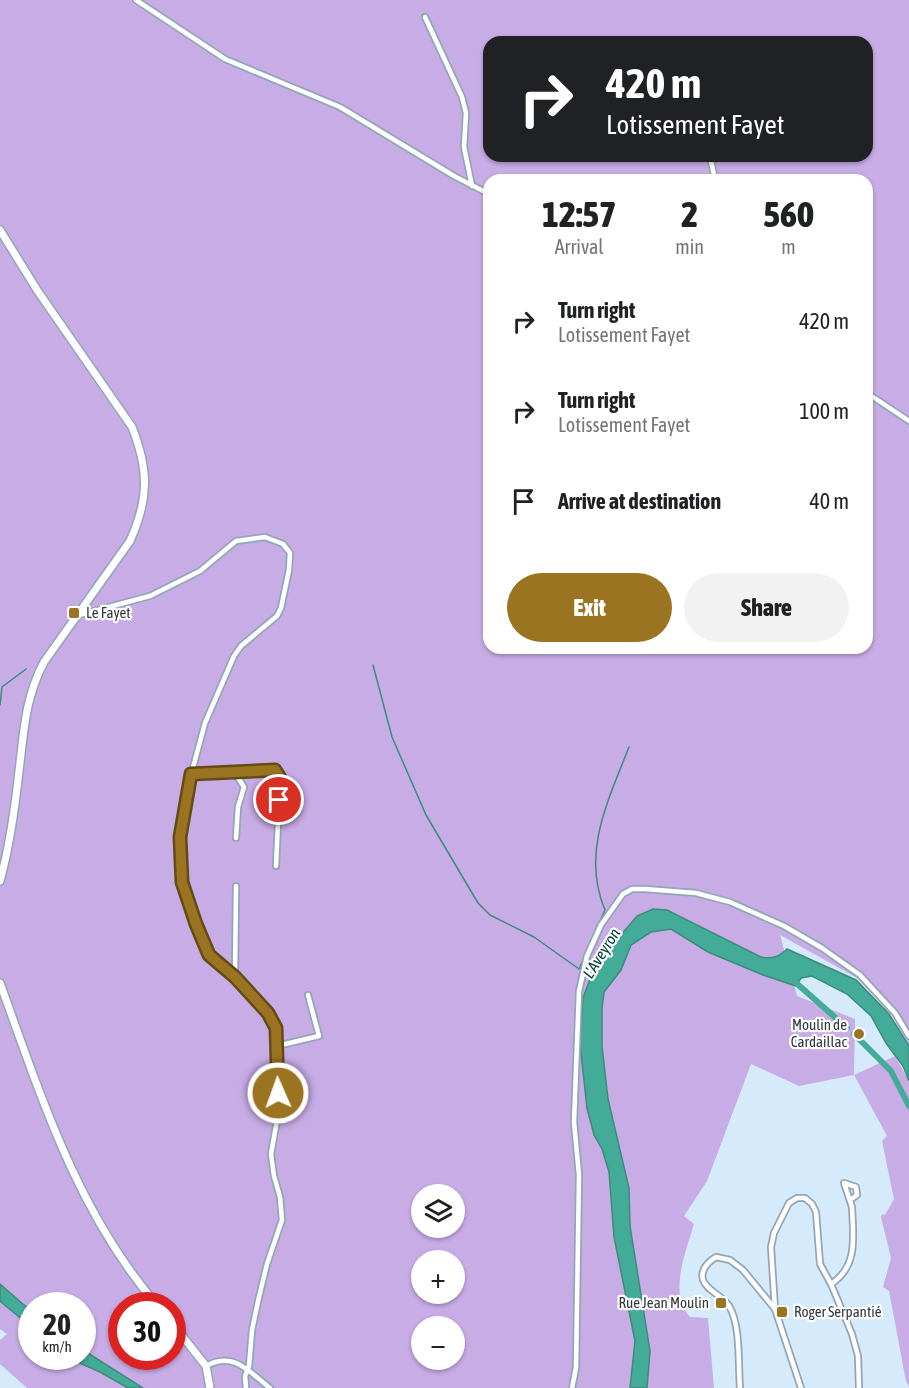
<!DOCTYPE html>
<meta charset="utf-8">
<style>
:root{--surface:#fff;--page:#f2f2f2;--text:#202124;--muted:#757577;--accent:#9a7420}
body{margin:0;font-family:"Asap Condensed",sans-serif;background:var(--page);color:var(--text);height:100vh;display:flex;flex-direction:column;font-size:22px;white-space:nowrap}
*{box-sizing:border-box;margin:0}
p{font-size:20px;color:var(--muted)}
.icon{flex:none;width:33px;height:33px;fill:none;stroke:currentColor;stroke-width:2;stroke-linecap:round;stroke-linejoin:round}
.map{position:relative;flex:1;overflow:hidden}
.side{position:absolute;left:483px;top:174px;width:390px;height:480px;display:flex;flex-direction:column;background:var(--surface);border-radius:18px;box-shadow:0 2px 4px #0004}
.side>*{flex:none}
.banner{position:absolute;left:483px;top:36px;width:390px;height:126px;border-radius:18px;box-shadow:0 2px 4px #0004;background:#202124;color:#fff;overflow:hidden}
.tools{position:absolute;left:411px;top:1184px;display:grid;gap:12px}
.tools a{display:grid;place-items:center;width:54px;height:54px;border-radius:50%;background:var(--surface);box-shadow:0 2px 4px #0004;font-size:30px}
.speed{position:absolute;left:18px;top:1292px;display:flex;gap:12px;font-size:30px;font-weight:700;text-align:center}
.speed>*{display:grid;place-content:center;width:78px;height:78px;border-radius:50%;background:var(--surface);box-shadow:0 2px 4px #0004;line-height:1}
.speed small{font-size:15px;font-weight:400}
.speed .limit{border:9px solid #d22;background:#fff;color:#111}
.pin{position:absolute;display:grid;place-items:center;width:51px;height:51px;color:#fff;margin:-26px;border:3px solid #fff;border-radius:50%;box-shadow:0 2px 6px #0007}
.me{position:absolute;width:66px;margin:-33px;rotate:358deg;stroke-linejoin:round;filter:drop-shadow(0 0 4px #0008)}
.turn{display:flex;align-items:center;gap:21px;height:126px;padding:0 24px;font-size:27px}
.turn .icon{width:78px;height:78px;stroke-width:2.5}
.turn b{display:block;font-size:42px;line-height:51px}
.eta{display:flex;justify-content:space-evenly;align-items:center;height:102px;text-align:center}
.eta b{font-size:36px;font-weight:800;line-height:42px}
.cta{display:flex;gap:12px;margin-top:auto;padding:12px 24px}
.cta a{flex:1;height:69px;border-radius:36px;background:var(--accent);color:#fff;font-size:24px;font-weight:800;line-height:69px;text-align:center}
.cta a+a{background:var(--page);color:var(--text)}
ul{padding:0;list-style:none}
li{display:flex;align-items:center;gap:18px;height:90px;padding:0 24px}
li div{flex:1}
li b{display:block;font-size:22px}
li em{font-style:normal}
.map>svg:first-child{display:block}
.green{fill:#c7ace6;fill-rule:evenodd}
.water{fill:#43ac98;stroke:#3e8a7d;stroke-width:1.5}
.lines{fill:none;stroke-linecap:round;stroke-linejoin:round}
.stream{stroke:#3e8a7d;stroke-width:1.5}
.canal{stroke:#43ac98;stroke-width:6}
.street-casing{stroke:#92a6b6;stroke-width:8}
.secondary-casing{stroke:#92a6b6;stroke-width:10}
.street{stroke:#fff;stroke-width:4.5}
.secondary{stroke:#fff;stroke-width:7}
.route-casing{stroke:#644b15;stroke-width:15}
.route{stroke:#9a7420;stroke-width:10}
.poi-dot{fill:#9a7420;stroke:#fff;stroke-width:2}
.labels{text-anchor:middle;stroke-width:4.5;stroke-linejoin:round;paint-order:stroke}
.poi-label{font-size:15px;fill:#31393f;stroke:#fff;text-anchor:start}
.water-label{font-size:16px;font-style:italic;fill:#004137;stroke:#fff}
</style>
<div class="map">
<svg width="909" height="1388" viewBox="0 0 909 1388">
<rect width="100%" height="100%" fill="#d5ebfc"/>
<path class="green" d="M 0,0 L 909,0 L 909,1045 L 892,1015 L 859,979 L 780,935 L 797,996 L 855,1019 L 854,1075 L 895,1056 L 909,1081 L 909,1387 L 906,1381 L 889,1291 L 883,1287 L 891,1258 L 881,1217 L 882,1214 L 885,1215 L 894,1199 L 882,1141 L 887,1136 L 854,1075 L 799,1086 L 751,1064 L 707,1181 L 684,1216 L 694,1224 C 686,1251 668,1294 690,1317 L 708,1318 L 714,1388 L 27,1388 L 0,1364 L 0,1340 L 7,1334 L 0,1329 ZM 489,42 L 867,42 L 867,156 L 489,156 ZM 489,180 L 867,180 L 867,648 L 489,648 ZM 422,1194 L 454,1194 L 454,1227 L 422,1227 ZM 422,1260 L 454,1260 L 454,1293 L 422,1293 ZM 32,1305 L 82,1305 L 82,1356 L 32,1356 ZM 122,1305 L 172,1305 L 172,1356 L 122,1356 ZM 422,1326 L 454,1326 L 454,1359 L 422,1359 Z"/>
<g class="water">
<path d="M 653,909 L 667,910 L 761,957 C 772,959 779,957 787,949 L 856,980 L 889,1014 L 909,1046 L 909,1081 L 903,1066 L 886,1043 L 871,1016 L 847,994 L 812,976 L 801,978 L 796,986 L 763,975 L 708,952 L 671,929 L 651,932 L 631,945 L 621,970 L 604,992 L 602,1008 L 602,1046 L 608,1099 L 629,1188 L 630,1226 L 650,1351 L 647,1388 L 630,1388 L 635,1341 L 614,1237 L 609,1172 L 602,1149 L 594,1135 L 587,1108 L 580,1044 L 583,998 L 590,979 L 609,949 L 610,942 L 620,936 L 637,916 Z"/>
<polygon points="0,1284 31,1311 31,1327 0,1301"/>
<polygon points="83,1350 143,1388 128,1388 100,1372 64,1356 82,1356"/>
</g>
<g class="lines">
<g class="stream">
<path d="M 373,665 L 392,737 L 426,815 L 478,903 L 490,915 L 534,937 L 579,969 L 605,910 C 581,853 608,801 629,747"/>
<polyline points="0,705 2,687 26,669"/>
</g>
<g class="canal">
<polyline points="794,981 847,1028"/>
<polyline points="854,1034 891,1071 909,1106"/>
</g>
<defs>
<g id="street">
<polyline points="136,0 225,59 340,107 454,176 489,194"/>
<polyline points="425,17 462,97 466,113 464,147 472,186"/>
<polyline points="710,156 715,180"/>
<polyline points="867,393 909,421"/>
<polyline points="79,615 150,596 200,571 236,541 265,537 283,544 290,553 289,570 281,608 277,616 241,646 234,656 205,723 191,775 180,837 182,882 196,924 209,955 235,977 268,1013 276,1028 279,1109 271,1154 274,1176 280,1197 282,1220 267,1264 259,1297 252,1330 249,1366 245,1376 246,1388"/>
<polyline points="235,773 275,770 280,778 276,866"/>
<polyline points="191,775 235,773 244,787 238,807 236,838"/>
<polyline points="235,977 236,886"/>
<polyline points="277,1046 319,1036 308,995"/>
<path d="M 831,1284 C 859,1266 853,1235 852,1207 L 844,1183 L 856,1187 L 857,1195 L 850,1200"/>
<polyline points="775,1309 771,1247 774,1233 789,1203 797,1198 805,1198 812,1204 816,1212 820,1264 831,1284 852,1334 858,1356 859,1388"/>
<path d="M 206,1366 C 234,1351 248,1371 270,1388"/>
<polyline points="572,1388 576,1368 579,1175 574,1122 579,991 587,956 601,925 623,894 632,889 645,889 696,893 730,902 784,926 822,948 860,975 895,1013 909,1036"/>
<path d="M 740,1388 C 738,1365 741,1325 729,1306 C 722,1295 707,1291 703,1280 C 700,1269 708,1262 716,1257 L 730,1260 L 743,1270 L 775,1309 L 801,1388"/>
</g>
<g id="secondary">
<path d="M 0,230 L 37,290 L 132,427 C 149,470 149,499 130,541 L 44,662 C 25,698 24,731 19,771 C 15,808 10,845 0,881"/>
<path d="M 0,983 C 41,1096 77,1212 157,1305"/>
<polyline points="172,1323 206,1366 210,1388"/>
</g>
</defs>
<use href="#street" class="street-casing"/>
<use href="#secondary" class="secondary-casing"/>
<use href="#street" class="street"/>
<use href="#secondary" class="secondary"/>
</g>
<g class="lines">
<defs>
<polyline id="route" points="278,1093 276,1028 268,1013 235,977 209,955 196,924 182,882 180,837 191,774 275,770 280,778 279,800"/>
</defs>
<use href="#route" class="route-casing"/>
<use href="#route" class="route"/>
</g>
<g class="poi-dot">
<rect x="68" y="607" width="12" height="12" rx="3"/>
<circle cx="859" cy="1034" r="6"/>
<rect x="715" y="1297" width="12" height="12" rx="3"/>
<rect x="776" y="1306" width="12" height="12" rx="3"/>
</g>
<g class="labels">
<g class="poi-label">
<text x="86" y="618">Le Fayet</text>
<text x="847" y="1030" text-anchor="end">Moulin de<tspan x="847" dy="17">Cardaillac</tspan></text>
<text x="709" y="1308" text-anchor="end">Rue Jean Moulin</text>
<text x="794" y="1317">Roger Serpantié</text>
</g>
<g class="water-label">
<text transform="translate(601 953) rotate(-58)" y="6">L'Aveyron</text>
</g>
</g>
</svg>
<div class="tools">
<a><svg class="icon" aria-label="layers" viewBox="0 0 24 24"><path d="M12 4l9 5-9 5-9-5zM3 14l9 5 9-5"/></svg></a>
<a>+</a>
<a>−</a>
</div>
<div class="speed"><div>20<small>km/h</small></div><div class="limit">30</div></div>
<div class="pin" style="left:279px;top:800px;background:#d93025"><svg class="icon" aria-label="arrive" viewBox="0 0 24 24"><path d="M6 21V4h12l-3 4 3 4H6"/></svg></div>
<svg class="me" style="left:278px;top:1093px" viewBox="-20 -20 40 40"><circle r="17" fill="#9a7420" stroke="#fff" stroke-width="3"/><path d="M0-11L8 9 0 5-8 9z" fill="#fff"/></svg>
<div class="banner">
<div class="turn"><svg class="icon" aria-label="right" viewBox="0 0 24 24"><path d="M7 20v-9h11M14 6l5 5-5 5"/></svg><div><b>420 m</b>Lotissement Fayet</div></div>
</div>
<section class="side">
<div class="eta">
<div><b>12:57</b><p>Arrival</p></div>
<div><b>2</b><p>min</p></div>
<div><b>560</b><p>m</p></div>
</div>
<ul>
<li><svg class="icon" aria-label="right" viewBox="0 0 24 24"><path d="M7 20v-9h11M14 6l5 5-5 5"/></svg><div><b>Turn right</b><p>Lotissement Fayet</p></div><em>420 m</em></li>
<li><svg class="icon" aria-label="right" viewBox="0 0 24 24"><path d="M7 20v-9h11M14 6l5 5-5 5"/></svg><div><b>Turn right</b><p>Lotissement Fayet</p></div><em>100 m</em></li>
<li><svg class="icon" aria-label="arrive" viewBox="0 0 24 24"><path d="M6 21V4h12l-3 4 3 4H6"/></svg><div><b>Arrive at destination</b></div><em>40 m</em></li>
</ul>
<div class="cta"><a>Exit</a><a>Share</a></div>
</section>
</div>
